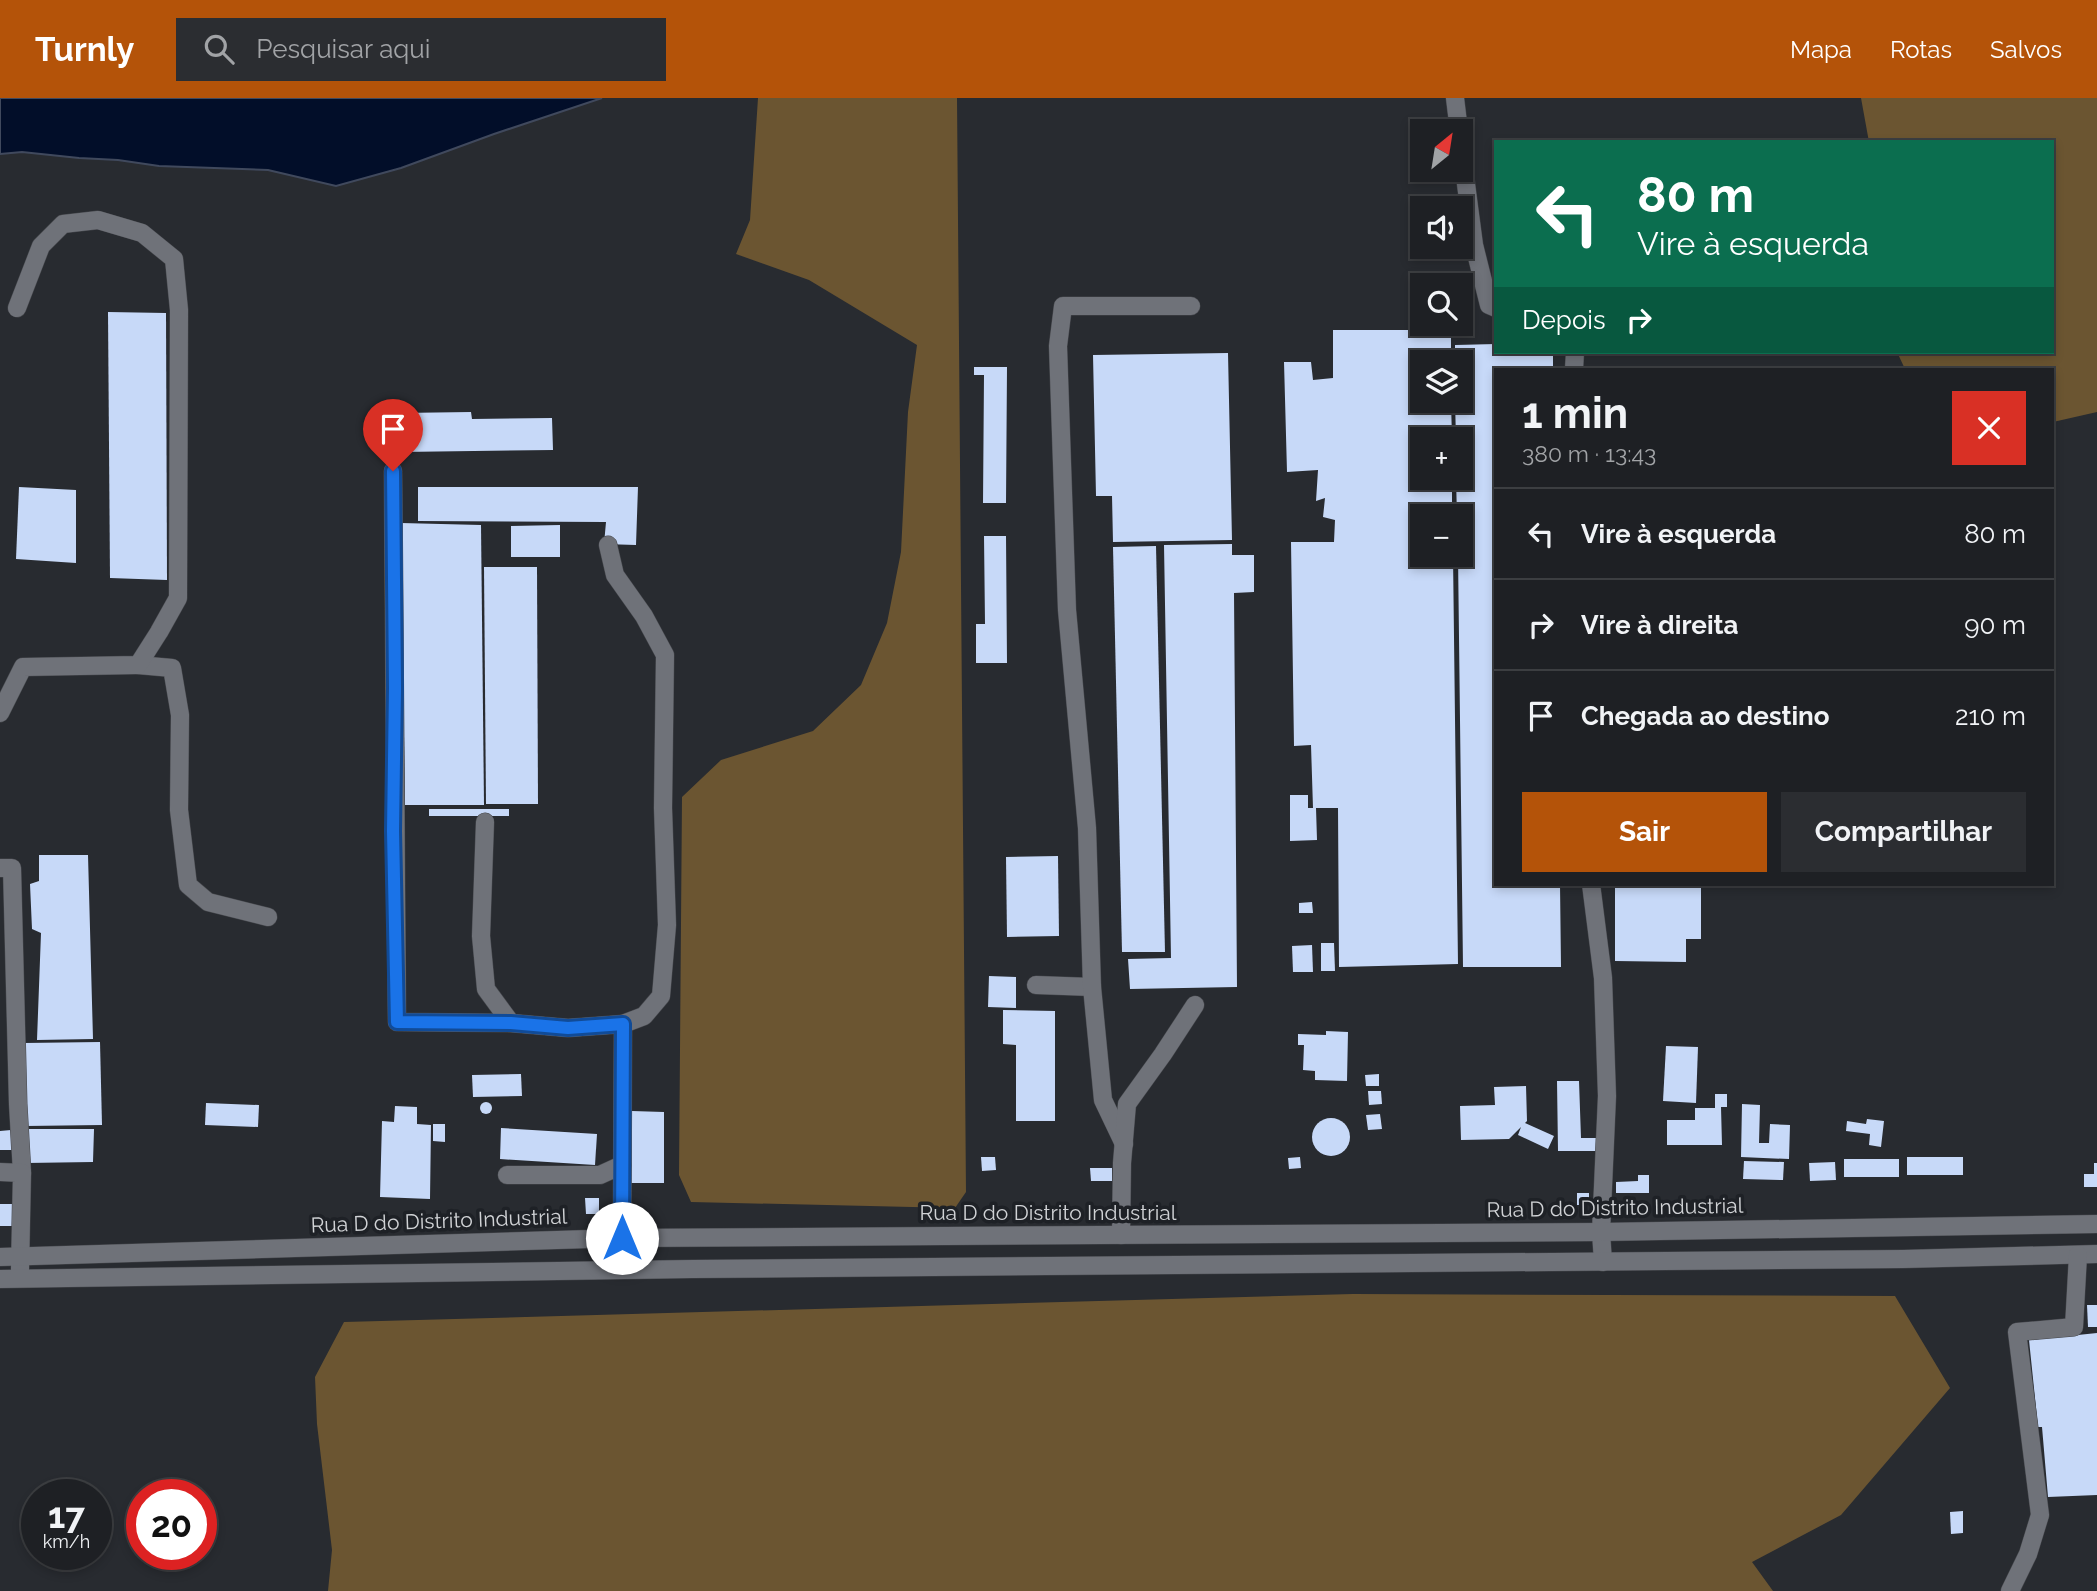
<!DOCTYPE html>
<html lang="pt">
<meta charset="utf-8">
<style>
:root{--surface:#1e2024;--page:#2b2d31;--text:#f1f3f6;--muted:#a1a3a6;--line:#3c3e41;--accent:#b45309}
body{margin:0;font-family:Raleway,sans-serif;background:var(--page);color:var(--text);height:100vh;display:flex;flex-direction:column;font-size:26px;white-space:nowrap}
*{box-sizing:border-box;margin:0}
p{font-size:23px;color:var(--muted)}
.icon{flex:none;width:38px;height:38px;fill:none;stroke:currentColor;stroke-width:2;stroke-linecap:round;stroke-linejoin:round}
.map{position:relative;flex:1;overflow:hidden}
.sheet{position:absolute;left:1494px;top:270px;width:560px;height:518px;display:flex;flex-direction:column;background:var(--surface);border-radius:0px;box-shadow:0 4px 10px #0003,0 0 0 2px var(--line)}
.sheet>*{flex:none}
.banner{position:absolute;left:1494px;top:42px;width:560px;height:214px;border-radius:0px;box-shadow:0 4px 10px #0003,0 0 0 2px var(--line);background:#0b6e4f;color:#fff;overflow:hidden}
.needle{width:46px;rotate:30deg}
.fabs{position:absolute;left:1410px;top:21px;display:grid;gap:14px}
.fabs a{display:grid;place-items:center;width:63px;height:63px;border-radius:0px;background:var(--surface);box-shadow:0 4px 10px #0003,0 0 0 2px var(--line);font-size:35px}
.speed{position:absolute;left:21px;top:1381px;display:flex;gap:14px;font-size:35px;font-weight:700;text-align:center}
.speed>*{display:grid;place-content:center;width:91px;height:91px;border-radius:50%;background:var(--surface);box-shadow:0 4px 10px #0003,0 0 0 2px var(--line);line-height:1}
.speed small{font-size:18px;font-weight:400}
.speed .limit{border:10px solid #d22;background:#fff;color:#111}
.pin{position:absolute;display:grid;place-items:center;width:60px;height:60px;color:#fff;margin:-72px -30px;border-radius:50% 50% 50% 0;rotate:-45deg;box-shadow:0 0 7px #0007}
.pin .icon{rotate:45deg}
.me{position:absolute;width:77px;margin:-38px;rotate:0deg;stroke-linejoin:round;filter:drop-shadow(0 0 5px #0008)}
.turn{display:flex;align-items:center;gap:24px;height:147px;padding:0 28px;font-size:32px}
.turn .icon{width:91px;height:91px;stroke-width:2.5}
.turn b{display:block;font-size:49px;line-height:60px}
.then{display:flex;align-items:center;height:66px;padding:0 28px;background:#0003;gap:14px;font-size:26px}
.round{display:grid;place-items:center;flex:none;width:74px;height:74px;border-radius:0px;background:var(--page)}
.headline{display:flex;align-items:center;justify-content:space-between;height:119px;padding:0 28px}
h1{font-size:42px;font-weight:700;line-height:52px}
.cta{display:flex;gap:14px;margin-top:auto;padding:14px 28px}
.cta a{flex:1;height:80px;border-radius:0px;background:var(--accent);color:#fff;font-size:28px;font-weight:700;line-height:80px;text-align:center}
.cta a+a{background:var(--page);color:var(--text)}
ul{padding:0;list-style:none}
li{display:flex;align-items:center;gap:21px;height:91px;padding:0 28px;border-top:2px solid var(--line)}
li div{flex:1}
li b{display:block;font-size:26px}
li em{font-style:normal}
header{display:flex;align-items:center;gap:42px;box-sizing:border-box;height:98px;padding:0 35px;background:var(--accent);color:#fff}
header strong{font-size:33px}
nav{display:flex;gap:38px;margin-inline-start:auto;font-size:24px}
.search{width:490px;height:63px;background:var(--page);display:flex;align-items:center;gap:18px;box-sizing:border-box;padding:0 24px;border-radius:0px;color:var(--muted);font-size:26px}
.map>svg:first-child{display:block}
.forest{fill:#6b5531}
.water{fill:#020e29;stroke:#40495d;stroke-width:2}
.building{fill:#c7d9f8}
.lines{fill:none;stroke-linecap:round;stroke-linejoin:round}
.minor-casing{stroke:#46484d;stroke-width:19}
.minor{stroke:#6f7279;stroke-width:18}
.route-casing{stroke:#114b97;stroke-width:18}
.route{stroke:#1a73e8;stroke-width:12}
.labels{text-anchor:middle;stroke-width:7;stroke-linejoin:round;paint-order:stroke}
.street-label{font-size:21px;fill:#d0d2d5;stroke:#1e2126}
</style>
<header>
<strong>Turnly</strong>
<div class="search"><svg class="icon" aria-label="search" viewBox="0 0 24 24"><circle cx="10" cy="10" r="6"/><path d="M15 15l6 6"/></svg>Pesquisar aqui</div>
<nav><a>Mapa</a><a>Rotas</a><a>Salvos</a></nav>
</header>
<div class="map">
<svg width="2097" height="1493" viewBox="0 0 2097 1493">
<rect width="100%" height="100%" fill="#282b30"/>
<g class="forest">
<polygon points="758,0 957,0 966,1094 955,1110 691,1104 679,1077 682,699 721,662 813,633 861,587 887,525 901,454 908,314 917,247 809,182 736,156 750,122"/>
<polygon points="1861,0 2097,0 2097,314 2053,324 2053,271 1905,271 1897,254 2053,254 2053,44 1869,44"/>
<polygon points="1353,1196 1895,1198 1950,1290 1841,1417 1752,1464 1773,1493 328,1493 332,1452 317,1326 315,1279 344,1224"/>
</g>
<polygon class="water" points="0,0 602,0 494,36 401,70 336,88 268,72 159,68 118,62 79,60 22,54 0,56"/>
<g class="building">
<polygon points="108,214 166,215 167,482 110,480"/>
<polygon points="1333,232 1451,232 1451,264 1423,264 1423,303 1451,303 1452,341 1423,341 1423,380 1452,380 1452,418 1423,418 1423,457 1453,457 1458,866 1339,869 1338,710 1316,710 1317,742 1290,743 1290,697 1308,697 1308,710 1313,710 1311,647 1294,648 1291,444 1334,444 1335,422 1323,419 1325,400 1316,403 1318,372 1287,374 1284,264 1311,264 1313,282 1333,280"/>
<polygon points="1496,246 1496,254 1553,254 1553,271 1496,271 1496,786 1560,786 1561,869 1463,869 1458,457 1461,457 1461,418 1457,418 1456,380 1461,380 1461,341 1456,341 1455,303 1461,303 1461,264 1455,264 1455,247"/>
<polygon points="1228,255 1232,442 1113,444 1112,398 1096,398 1093,257"/>
<polygon points="974,269 1007,269 1006,405 983,405 984,277 974,277"/>
<polygon points="471,314 472,321 552,320 553,352 401,354 400,315"/>
<polygon points="19,389 76,392 76,465 16,461"/>
<polygon points="418,389 638,389 636,447 604,446 606,424 418,423"/>
<polygon points="401,425 481,427 484,707 405,707"/>
<polygon points="560,427 560,459 511,459 511,428"/>
<polygon points="984,438 1006,438 1007,565 976,565 976,526 985,526"/>
<polygon points="1232,446 1232,457 1254,457 1254,494 1234,495 1237,889 1130,891 1128,861 1171,860 1164,447"/>
<polygon points="1156,448 1165,854 1122,854 1113,449"/>
<polygon points="484,469 537,469 538,706 486,706"/>
<rect x="429" y="711" width="80" height="7"/>
<polygon points="39,757 88,757 93,941 37,942 41,835 32,831 30,786 39,783"/>
<polygon points="1058,758 1059,838 1007,839 1006,759"/>
<polygon points="1615,786 1701,786 1701,841 1686,841 1686,864 1615,863"/>
<polygon points="1312,804 1313,815 1299,815 1299,805"/>
<polygon points="1321,845 1334,845 1335,873 1321,873"/>
<polygon points="1312,847 1313,874 1293,874 1292,848"/>
<polygon points="989,878 1016,879 1016,910 988,909"/>
<polygon points="1003,912 1055,913 1055,1023 1016,1023 1016,947 1003,946"/>
<polygon points="1326,933 1348,934 1347,983 1315,982 1315,973 1303,972 1304,947 1298,947 1298,936 1326,937"/>
<polygon points="100,944 102,1027 26,1028 24,945"/>
<polygon points="1666,948 1698,949 1696,1005 1663,1003"/>
<polygon points="521,976 522,998 473,999 472,977"/>
<polygon points="1379,976 1379,988 1366,988 1365,977"/>
<polygon points="1557,983 1579,983 1581,1040 1596,1040 1596,1053 1558,1053"/>
<polygon points="1526,988 1527,1023 1525,1025 1554,1038 1548,1051 1518,1037 1521,1029 1509,1041 1461,1042 1460,1008 1495,1007 1494,989"/>
<polygon points="1368,993 1381,993 1382,1006 1369,1007"/>
<polygon points="1715,996 1727,996 1727,1009 1721,1009 1722,1047 1667,1047 1667,1022 1695,1022 1695,1010 1715,1010"/>
<circle cx="486" cy="1010" r="6"/>
<polygon points="206,1005 259,1007 258,1029 205,1027"/>
<polygon points="1742,1006 1760,1007 1759,1045 1769,1045 1770,1026 1790,1027 1789,1061 1741,1059"/>
<polygon points="395,1008 417,1009 417,1026 431,1027 430,1101 380,1099 382,1023 394,1024"/>
<polygon points="632,1013 664,1014 664,1085 631,1085"/>
<polygon points="1380,1016 1382,1031 1368,1032 1366,1017"/>
<circle cx="1331" cy="1039" r="19"/>
<polygon points="1867,1021 1884,1023 1881,1049 1869,1047 1870,1036 1846,1033 1847,1023 1866,1026"/>
<polygon points="433,1026 445,1026 445,1044 433,1043"/>
<polygon points="501,1030 597,1036 595,1067 500,1061"/>
<polygon points="27,1031 94,1031 93,1064 26,1065"/>
<polygon points="11,1032 13,1052 0,1052 0,1033"/>
<polygon points="981,1059 995,1059 996,1072 982,1073"/>
<polygon points="1300,1059 1301,1070 1289,1071 1288,1060"/>
<rect x="1907" y="1059" width="56" height="18"/>
<rect x="1844" y="1061" width="55" height="18"/>
<polygon points="1744,1063 1784,1064 1783,1082 1743,1081"/>
<polygon points="1835,1064 1836,1082 1810,1083 1809,1065"/>
<polygon points="2094,1065 2097,1065 2097,1089 2084,1089 2084,1076 2094,1076"/>
<polygon points="1090,1070 1112,1070 1112,1083 1091,1083"/>
<polygon points="1638,1077 1649,1077 1649,1095 1616,1095 1616,1084 1638,1083"/>
<rect x="1577" y="1095" width="12" height="12"/>
<polygon points="585,1100 599,1100 599,1116 586,1116"/>
<rect x="0" y="1106" width="12" height="22"/>
<polygon points="2087,1207 2097,1207 2097,1229 2088,1229"/>
<polygon points="2097,1235 2097,1397 2048,1399 2042,1329 2038,1329 2029,1242"/>
<polygon points="1963,1413 1963,1435 1951,1436 1950,1414"/>
</g>
<g class="lines">
<defs>
<g id="minor">
<polyline points="1455,0 1459,33"/>
<polyline points="1461,48 1474,147 1489,207 1496,210"/>
<polyline points="1574,271 1575,254"/>
<path d="M 393,373 C 395,557 394,741 397,924 L 511,925"/>
<polyline points="608,447 615,477 644,518 665,557 663,710 667,827 661,898 644,918 623,926"/>
<polyline points="138,567 172,570 180,617 179,712 188,787 208,804 268,819"/>
<polyline points="0,615 23,569 138,567 159,534 178,500 179,212 174,161 142,135 98,122 63,126 41,148 17,210"/>
<polyline points="485,724 481,838 486,891 511,925 568,930 623,926 622,1140"/>
<polyline points="0,770 12,770 18,1006 22,1075"/>
<polyline points="1591,786 1603,880 1607,998 1601,1134 1603,1164"/>
<polyline points="1036,887 1092,889"/>
<polyline points="1124,1046 1103,1002 1092,889 1087,730 1067,512 1058,248 1063,208 1191,208"/>
<polyline points="0,1074 22,1075 20,1171"/>
<polyline points="507,1077 600,1077 622,1067"/>
<polyline points="1121,1137 1122,1065 1127,1006 1163,956 1195,907"/>
<polyline points="0,1159 622,1140 1601,1134 2097,1126"/>
<polyline points="0,1181 692,1171 1903,1161 2097,1156"/>
<polyline points="2010,1493 2028,1456 2040,1417 2017,1234 2074,1229 2078,1157"/>
</g>
</defs>
<use href="#minor" class="minor-casing"/>
<use href="#minor" class="minor"/>
</g>
<g class="lines">
<defs>
<polyline id="route" points="393,373 395,590 393,733 397,924 511,925 568,930 623,926 622,1140"/>
</defs>
<use href="#route" class="route-casing"/>
<use href="#route" class="route"/>
</g>
<g class="labels">
<g class="street-label">
<text transform="translate(1615 1110) rotate(-1)" y="7">Rua D do Distrito Industrial</text>
<text x="1048" y="1122">Rua D do Distrito Industrial</text>
<text transform="translate(439 1123) rotate(-2)" y="7">Rua D do Distrito Industrial</text>
</g>
</g>
</svg>
<div class="fabs">
<a><svg class="needle" viewBox="-14 -14 28 28"><path d="M0-13l5 13h-10z" fill="#e53935"/><path d="M0 13l5-13h-10z" fill="#a1a3a6"/></svg></a>
<a><svg class="icon" aria-label="sound" viewBox="0 0 24 24"><path d="M4 9h4l5-4v14l-5-4H4zM17 9q2 3 0 6"/></svg></a>
<a><svg class="icon" aria-label="search" viewBox="0 0 24 24"><circle cx="10" cy="10" r="6"/><path d="M15 15l6 6"/></svg></a>
<a><svg class="icon" aria-label="layers" viewBox="0 0 24 24"><path d="M12 4l9 5-9 5-9-5zM3 14l9 5 9-5"/></svg></a>
<a>+</a>
<a>−</a>
</div>
<div class="speed"><div>17<small>km/h</small></div><div class="limit">20</div></div>
<div class="pin" style="left:393px;top:373px;background:#d93025"><svg class="icon" aria-label="arrive" viewBox="0 0 24 24"><path d="M6 21V4h12l-3 4 3 4H6"/></svg></div>
<svg class="me" style="left:622px;top:1140px" viewBox="-20 -20 40 40"><circle r="19" fill="#fff"/><path d="M0-13L10 11 0 6-10 11z" fill="#1a73e8"/></svg>
<div class="banner">
<div class="turn"><svg class="icon" aria-label="left" viewBox="0 0 24 24"><path d="M17 20v-9H6M10 6l-5 5 5 5"/></svg><div><b>80 m</b>Vire à esquerda</div></div>
<div class="then">Depois<svg class="icon" aria-label="right" viewBox="0 0 24 24"><path d="M7 20v-9h11M14 6l5 5-5 5"/></svg></div>
</div>
<section class="sheet">
<div class="headline"><div><h1>1 min</h1><p>380 m · 13:43</p></div><a class="round" style="background:#d93025;color:#fff"><svg class="icon" aria-label="close" viewBox="0 0 24 24"><path d="M6 6l12 12M18 6L6 18"/></svg></a></div>
<ul>
<li><svg class="icon" aria-label="left" viewBox="0 0 24 24"><path d="M17 20v-9H6M10 6l-5 5 5 5"/></svg><div><b>Vire à esquerda</b></div><em>80 m</em></li>
<li><svg class="icon" aria-label="right" viewBox="0 0 24 24"><path d="M7 20v-9h11M14 6l5 5-5 5"/></svg><div><b>Vire à direita</b></div><em>90 m</em></li>
<li><svg class="icon" aria-label="arrive" viewBox="0 0 24 24"><path d="M6 21V4h12l-3 4 3 4H6"/></svg><div><b>Chegada ao destino</b></div><em>210 m</em></li>
</ul>
<div class="cta"><a>Sair</a><a>Compartilhar</a></div>
</section>
</div>
